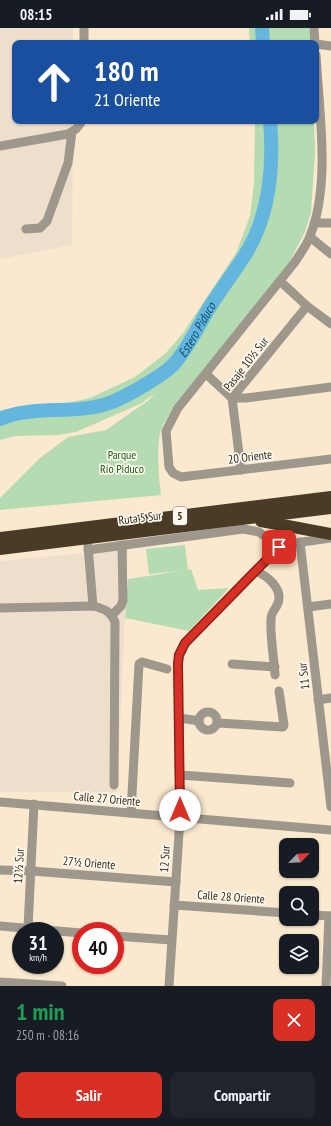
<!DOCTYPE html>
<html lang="es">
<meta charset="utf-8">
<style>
:root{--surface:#171b24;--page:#20242c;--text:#f1f3f6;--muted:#9ea1a6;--accent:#d93025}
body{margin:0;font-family:"PT Sans Narrow",sans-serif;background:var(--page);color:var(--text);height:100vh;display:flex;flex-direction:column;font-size:15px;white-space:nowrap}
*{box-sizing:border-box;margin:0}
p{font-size:13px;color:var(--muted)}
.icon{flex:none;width:22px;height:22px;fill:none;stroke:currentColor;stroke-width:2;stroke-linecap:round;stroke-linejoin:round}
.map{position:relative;height:958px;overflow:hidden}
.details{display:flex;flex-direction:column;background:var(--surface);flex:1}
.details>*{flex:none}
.top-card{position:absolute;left:12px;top:12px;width:307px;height:84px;border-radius:8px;box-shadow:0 1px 3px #0004;background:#1a4fa0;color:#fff;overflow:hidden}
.needle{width:26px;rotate:65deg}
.controls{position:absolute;left:279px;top:810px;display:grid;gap:8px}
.controls a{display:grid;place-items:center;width:40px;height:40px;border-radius:8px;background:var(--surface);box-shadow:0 1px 3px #0004;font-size:20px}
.speed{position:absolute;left:12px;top:894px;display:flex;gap:8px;font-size:20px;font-weight:700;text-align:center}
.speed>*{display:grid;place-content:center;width:52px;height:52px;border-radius:50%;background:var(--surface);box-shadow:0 1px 3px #0004;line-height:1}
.speed small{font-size:10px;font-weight:400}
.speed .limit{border:6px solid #d22;background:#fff;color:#111}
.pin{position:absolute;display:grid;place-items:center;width:34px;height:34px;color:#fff;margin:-17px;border-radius:8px;box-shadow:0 2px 6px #0006}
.me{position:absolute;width:44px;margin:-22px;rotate:0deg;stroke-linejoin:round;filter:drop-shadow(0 0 3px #0008)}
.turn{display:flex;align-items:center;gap:14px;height:84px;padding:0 16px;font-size:18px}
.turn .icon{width:52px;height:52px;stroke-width:2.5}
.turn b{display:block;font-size:28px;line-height:34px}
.round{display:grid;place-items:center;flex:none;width:42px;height:42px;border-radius:8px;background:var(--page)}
.head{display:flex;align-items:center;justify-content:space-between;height:68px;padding:0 16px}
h1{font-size:24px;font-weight:800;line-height:30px;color:#1e9e55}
.button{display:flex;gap:8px;margin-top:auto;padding:8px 16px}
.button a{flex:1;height:46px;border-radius:8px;background:var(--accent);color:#fff;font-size:16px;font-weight:800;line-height:46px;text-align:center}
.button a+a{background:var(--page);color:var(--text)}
.status{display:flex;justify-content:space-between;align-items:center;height:28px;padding:0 20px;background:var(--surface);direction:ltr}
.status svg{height:11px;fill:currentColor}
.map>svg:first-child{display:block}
.industrial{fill:#eedfcc}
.green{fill:#b4dbb1}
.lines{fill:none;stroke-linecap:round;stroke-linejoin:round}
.river{stroke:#65b6de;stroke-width:14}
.minor{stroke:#9e978c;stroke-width:9}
.highway{stroke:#493b25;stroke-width:12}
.route-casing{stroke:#8d1f18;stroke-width:10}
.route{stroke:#d93025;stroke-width:7}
.labels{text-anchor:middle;stroke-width:3.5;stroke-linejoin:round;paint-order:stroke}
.shield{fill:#fef7ed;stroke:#6f695e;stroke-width:1}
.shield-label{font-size:11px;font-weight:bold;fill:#322c21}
.street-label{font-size:12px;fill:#322c21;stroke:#fef7ed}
.park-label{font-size:12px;fill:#145f16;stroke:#fef7ed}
.water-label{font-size:13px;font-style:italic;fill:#0b4f6a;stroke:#fef7ed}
</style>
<div class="status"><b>08:15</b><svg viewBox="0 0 49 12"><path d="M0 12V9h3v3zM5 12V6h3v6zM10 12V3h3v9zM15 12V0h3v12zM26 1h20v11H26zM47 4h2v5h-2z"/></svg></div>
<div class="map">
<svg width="331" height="958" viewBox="0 0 331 958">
<rect width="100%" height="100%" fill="#fae9ce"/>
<g class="industrial">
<polygon points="0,0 73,0 73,15 15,15 15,93 73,93 72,217 0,231"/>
<polygon points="128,521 117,764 0,764 0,533"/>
</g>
<g class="green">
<polygon points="249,0 311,0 311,15 250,15"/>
<path d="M 255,93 L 314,93 L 315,124 L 311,184 L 305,204 L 281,250 L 177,376 C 172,383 167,390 163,397 C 155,411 159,451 161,467 L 0,482 L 0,470 L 40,430 L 68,409 L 106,402 L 149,372 L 155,365 L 142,375 L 76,404 L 59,407 L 15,408 L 0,412 L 0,382 L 54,378 L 90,370 L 135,349 L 166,325 L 183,305 L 236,225 L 250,188 L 254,156 Z"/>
<polygon points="185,517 188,542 191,541 198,562 229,560 189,603 125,590 128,551 181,543 149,546 146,521"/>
</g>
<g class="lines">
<g class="river">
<polyline points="262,0 263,15"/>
<path id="s1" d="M 0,391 C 36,376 76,388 112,374 C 127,368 164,347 174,336 C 189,319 199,296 211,277 C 222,260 234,244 245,227 C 270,187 274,139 270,93"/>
</g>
<g class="minor">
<polyline points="314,0 315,15"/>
<polyline points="84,15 84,0"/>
<polyline points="316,16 331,18"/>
<path d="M 316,27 C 319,83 331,156 310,208 C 307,217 300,226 295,234 L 178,380 L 166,403 L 169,439 L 173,445 L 181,449 L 331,431"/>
<polyline points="0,118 68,106 76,101 82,93"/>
<polyline points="314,195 331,195"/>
<polyline points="26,201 40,200 47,193 68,135 72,104"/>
<polyline points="310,209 331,226"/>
<polyline points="280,253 307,278 331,296"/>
<polyline points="206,346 232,370 246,370 331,359"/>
<polyline points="241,442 232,370 307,278"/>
<polyline points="300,514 331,779"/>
<polyline points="88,518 93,578"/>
<polyline points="88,522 243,501 259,504 279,519"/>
<path d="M 256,543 C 267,548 283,560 278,575 C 276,581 271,584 271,591 C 270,610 274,629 275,647"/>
<polyline points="308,579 331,576"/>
<path d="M 0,580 L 93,578 C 105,581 110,583 115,594 L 114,757"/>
<polyline points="112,587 121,578 123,572 122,517"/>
<polyline points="232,636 275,639"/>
<polyline points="318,672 331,670"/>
<circle cx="208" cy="693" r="9"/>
<polyline points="180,690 199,693"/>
<polyline points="218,695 283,699 284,697 279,663"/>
<polyline points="180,747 290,755"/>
<polyline points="0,774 331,802"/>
<polyline points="131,785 139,636 142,634 167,641"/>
<polyline points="0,842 31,843 176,854"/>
<polyline points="174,877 286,885"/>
<polyline points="312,887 331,888"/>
<polyline points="0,898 81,905"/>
<polyline points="28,900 34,776"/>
<polyline points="115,908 171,912"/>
<polyline points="0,954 62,958"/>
<polyline points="169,958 180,790 178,636 179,627 185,615 281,517 331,510"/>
<polyline points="326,958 329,888"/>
</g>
<g class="highway">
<polyline points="261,493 331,506"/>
<polyline points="0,510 331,469"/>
<polyline points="0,521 331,480"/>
</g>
</g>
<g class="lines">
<defs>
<polyline id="route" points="180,782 178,636 179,627 185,615 279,519"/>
</defs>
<use href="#route" class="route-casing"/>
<use href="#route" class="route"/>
</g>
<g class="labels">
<rect class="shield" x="173" y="479" width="14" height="18" rx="3"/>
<g class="shield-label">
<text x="180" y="492">5</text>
</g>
<g class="street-label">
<text transform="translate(246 336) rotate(-52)" y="4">Pasaje 10½ Sur</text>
<text transform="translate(250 429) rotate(-7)" y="4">20 Oriente</text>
<text transform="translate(140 490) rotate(-7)" y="4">Ruta 5 Sur</text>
<text transform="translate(304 648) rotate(-97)" y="4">11 Sur</text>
<text transform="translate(107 771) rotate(5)" y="4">Calle 27 Oriente</text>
<text transform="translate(165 831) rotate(-86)" y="4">12 Sur</text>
<text transform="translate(89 835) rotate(5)" y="4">27½ Oriente</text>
<text transform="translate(19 838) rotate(-87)" y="4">12½ Sur</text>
<text transform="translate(231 869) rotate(4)" y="4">Calle 28 Oriente</text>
</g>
<g class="park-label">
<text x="122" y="431">Parque<tspan x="122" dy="14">Río Piduco</tspan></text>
</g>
<g class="water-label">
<text dy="5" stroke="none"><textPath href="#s1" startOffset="228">Estero Piduco</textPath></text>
</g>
</g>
</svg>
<div class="controls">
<a><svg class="needle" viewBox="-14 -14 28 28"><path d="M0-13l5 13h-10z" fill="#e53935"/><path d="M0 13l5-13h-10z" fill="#9ea1a6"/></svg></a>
<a><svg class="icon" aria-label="search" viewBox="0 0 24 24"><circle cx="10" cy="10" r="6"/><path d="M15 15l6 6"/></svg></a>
<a><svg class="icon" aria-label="layers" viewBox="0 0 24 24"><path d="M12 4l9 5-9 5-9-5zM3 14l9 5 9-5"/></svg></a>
</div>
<div class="speed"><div>31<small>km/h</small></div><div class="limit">40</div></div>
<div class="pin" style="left:279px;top:519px;background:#d93025"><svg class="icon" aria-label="arrive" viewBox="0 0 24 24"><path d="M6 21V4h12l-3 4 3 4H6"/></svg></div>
<svg class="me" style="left:180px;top:782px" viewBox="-20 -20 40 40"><circle r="19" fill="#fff"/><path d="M0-13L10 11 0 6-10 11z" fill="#d93025"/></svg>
<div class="top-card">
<div class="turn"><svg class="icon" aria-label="ahead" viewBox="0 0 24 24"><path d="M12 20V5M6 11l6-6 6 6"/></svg><div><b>180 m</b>21 Oriente</div></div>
</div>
</div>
<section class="details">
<div class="head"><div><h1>1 min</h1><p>250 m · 08:16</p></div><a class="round" style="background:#d93025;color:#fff"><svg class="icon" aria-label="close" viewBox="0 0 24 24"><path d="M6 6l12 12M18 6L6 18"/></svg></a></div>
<div class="button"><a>Salir</a><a>Compartir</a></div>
</section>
